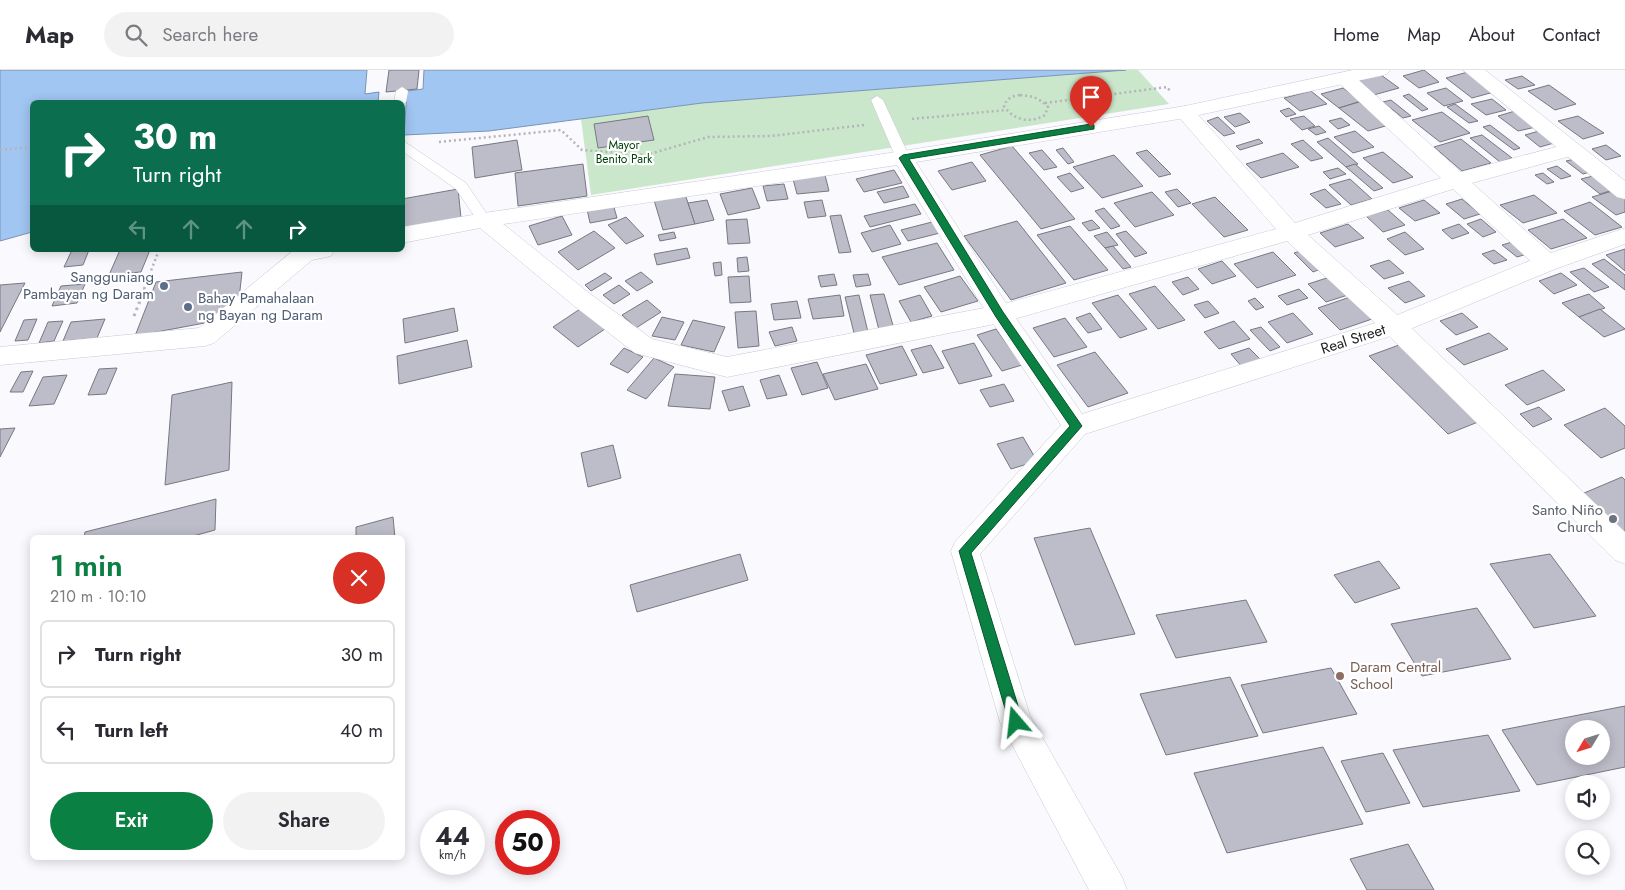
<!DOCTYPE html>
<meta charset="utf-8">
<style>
:root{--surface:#fff;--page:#f2f2f3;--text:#2b2b33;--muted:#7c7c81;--line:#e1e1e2;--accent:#0b8043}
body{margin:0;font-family:Jost,sans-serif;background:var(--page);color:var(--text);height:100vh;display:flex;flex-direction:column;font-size:19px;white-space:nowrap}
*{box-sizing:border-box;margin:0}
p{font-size:16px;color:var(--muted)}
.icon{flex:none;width:28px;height:28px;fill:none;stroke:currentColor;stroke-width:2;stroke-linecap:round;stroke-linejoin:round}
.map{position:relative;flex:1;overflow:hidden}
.details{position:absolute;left:30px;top:465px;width:375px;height:325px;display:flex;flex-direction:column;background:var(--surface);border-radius:8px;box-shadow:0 2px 12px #0003}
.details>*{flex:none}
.banner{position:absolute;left:30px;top:30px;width:375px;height:152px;border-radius:8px;box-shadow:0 2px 12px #0003;background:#0b6e4f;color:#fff;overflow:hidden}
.needle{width:32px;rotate:232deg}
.buttons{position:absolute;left:1565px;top:650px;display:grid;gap:10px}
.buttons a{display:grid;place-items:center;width:45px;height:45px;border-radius:50%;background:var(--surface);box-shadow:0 2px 12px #0003;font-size:25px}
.speed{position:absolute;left:420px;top:740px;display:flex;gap:10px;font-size:25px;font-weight:700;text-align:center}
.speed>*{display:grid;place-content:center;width:65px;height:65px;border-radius:50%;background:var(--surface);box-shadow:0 2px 12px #0003;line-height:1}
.speed small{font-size:12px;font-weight:400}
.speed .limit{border:8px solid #d22;background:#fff;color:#111}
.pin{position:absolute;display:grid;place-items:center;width:42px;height:42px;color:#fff;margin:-51px -21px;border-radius:50% 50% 50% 0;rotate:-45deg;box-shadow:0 0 5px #0007}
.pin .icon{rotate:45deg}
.me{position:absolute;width:55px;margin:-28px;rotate:343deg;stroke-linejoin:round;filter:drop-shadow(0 0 4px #0008)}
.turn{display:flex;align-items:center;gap:18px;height:105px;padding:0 20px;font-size:22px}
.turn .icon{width:65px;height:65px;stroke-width:2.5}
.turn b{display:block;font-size:35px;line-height:42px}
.lanes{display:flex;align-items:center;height:48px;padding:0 20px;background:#0003;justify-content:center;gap:25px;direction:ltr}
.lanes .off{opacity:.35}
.round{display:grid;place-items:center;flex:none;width:52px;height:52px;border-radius:26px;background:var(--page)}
.head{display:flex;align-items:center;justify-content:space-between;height:85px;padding:0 20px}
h1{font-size:30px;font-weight:600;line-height:38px;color:var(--accent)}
.cta{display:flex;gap:10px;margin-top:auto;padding:10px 20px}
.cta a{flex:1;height:58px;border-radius:30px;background:var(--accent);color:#fff;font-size:20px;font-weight:600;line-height:58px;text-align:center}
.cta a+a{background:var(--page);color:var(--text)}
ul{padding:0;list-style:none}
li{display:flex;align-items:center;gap:15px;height:68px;margin:0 10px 8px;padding:0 10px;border:2px solid var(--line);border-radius:8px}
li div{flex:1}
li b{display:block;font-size:19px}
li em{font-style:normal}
header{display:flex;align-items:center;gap:30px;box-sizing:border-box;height:70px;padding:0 25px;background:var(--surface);border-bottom:1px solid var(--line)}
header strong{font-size:24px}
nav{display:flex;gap:28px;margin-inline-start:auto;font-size:18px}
.search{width:350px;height:45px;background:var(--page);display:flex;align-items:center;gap:12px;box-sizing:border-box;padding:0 18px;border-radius:28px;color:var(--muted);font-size:19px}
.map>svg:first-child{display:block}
.green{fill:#cbe7cb}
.water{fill:#a1c6f2;stroke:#7a94b4}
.building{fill:#bdbdc9;stroke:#787883;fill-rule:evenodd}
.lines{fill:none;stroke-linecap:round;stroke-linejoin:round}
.lane-casing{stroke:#c8c8d4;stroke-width:1}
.street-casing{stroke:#c8c8d4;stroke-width:1}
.secondary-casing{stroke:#c8c8d4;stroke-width:1}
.path-far1{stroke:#b4b4b9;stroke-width:2.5;stroke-dasharray:2 3;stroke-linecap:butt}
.path{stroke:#b4b4b9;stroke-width:3;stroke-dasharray:2.5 4;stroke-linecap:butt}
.lane{fill:#fff;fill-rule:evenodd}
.street{fill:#fff;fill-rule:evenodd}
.secondary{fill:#fff;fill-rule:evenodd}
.route{fill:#0b8043;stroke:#07532c}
.service-dot{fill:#5c6f8a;stroke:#fff;stroke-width:2}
.worship-dot{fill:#6b7280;stroke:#fff;stroke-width:2}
.education-dot{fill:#8d6e63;stroke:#fff;stroke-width:2}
.labels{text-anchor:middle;stroke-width:4.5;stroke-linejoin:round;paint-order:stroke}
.far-park-label{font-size:12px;fill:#02420c;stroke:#fff}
.service-label{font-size:15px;fill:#4e5e75;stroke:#fff;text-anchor:end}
.street-label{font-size:15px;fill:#1e1e22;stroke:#fff}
.worship-label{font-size:15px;fill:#5b616d;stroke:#fff;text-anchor:end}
.education-label{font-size:15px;fill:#785e54;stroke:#fff;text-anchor:start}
</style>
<header>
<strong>Map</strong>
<div class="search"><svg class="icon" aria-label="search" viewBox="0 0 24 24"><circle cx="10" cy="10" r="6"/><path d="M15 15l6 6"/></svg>Search here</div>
<nav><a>Home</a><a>Map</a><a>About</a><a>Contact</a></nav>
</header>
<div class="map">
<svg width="1625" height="820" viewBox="0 0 1625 820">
<rect width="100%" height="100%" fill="#f9f9fe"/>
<polygon class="green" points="1126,0 1138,0 1169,34 591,125 581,49 702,33"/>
<g class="water">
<polygon points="0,0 367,0 365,24 379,22 378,32 32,32 32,162 0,171"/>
<polygon points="424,0 1126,0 702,33 489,61 404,65 407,21 423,19"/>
</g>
<g class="building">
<polygon points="389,0 419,0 417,19 386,22"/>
<polygon points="1424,0 1439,12 1419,18 1403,6"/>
<polygon points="1468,2 1494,22 1472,28 1446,8"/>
<polygon points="1381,5 1399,18 1370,26 1353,12"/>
<polygon points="1522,6 1535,15 1518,19 1505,10"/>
<polygon points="1549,15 1576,34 1555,40 1528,21"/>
<polygon points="1343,18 1361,31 1339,38 1321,24"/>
<polygon points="1446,18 1463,31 1444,36 1427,23"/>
<polygon points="1311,21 1327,34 1300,41 1284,28"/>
<polygon points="1409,24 1428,39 1422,41 1403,26"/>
<polygon points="1492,29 1506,40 1486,45 1471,34"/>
<polygon points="1391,30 1411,46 1403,48 1383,32"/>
<polygon points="1359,32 1389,55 1368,61 1339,38"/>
<polygon points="1455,34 1478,51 1469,53 1447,37"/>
<polygon points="1289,38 1296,44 1286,47 1280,41"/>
<polygon points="1515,41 1536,57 1518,61 1498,46"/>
<polygon points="1442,42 1470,63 1440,72 1412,50"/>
<polygon points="1240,43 1250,52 1235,57 1224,47"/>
<polygon points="648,46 654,70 598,78 594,54"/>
<polygon points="1304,46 1315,56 1302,60 1290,49"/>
<polygon points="1578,46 1604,63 1583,69 1558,51"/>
<polygon points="1218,47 1235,63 1224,66 1207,51"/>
<polygon points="1341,48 1350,55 1338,59 1329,51"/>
<polygon points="1490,55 1520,78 1514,80 1483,57"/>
<polygon points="1319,56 1326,62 1316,65 1308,59"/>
<polygon points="1355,61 1374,77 1353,83 1334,67"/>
<polygon points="1539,61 1554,73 1540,77 1525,65"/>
<polygon points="1482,65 1512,88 1500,92 1470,68"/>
<polygon points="1328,68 1358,94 1346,97 1317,72"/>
<polygon points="1259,69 1263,73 1240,80 1236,76"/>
<polygon points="1461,69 1491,93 1462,101 1434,77"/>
<polygon points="517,70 522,100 475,108 472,77"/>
<polygon points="1303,70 1323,88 1311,91 1291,74"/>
<polygon points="1606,75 1621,86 1606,90 1592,79"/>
<polygon points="1012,76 1075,149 1041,159 980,85"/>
<polygon points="1063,78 1074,92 1068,94 1056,80"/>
<polygon points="1042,80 1057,97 1044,100 1029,83"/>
<polygon points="1147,80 1171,104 1159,107 1136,83"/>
<polygon points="1383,82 1413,107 1393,113 1363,88"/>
<polygon points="1283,83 1299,97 1261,108 1246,94"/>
<polygon points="1114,85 1143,116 1102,128 1073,97"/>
<polygon points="1575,89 1593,101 1583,104 1566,91"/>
<polygon points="972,92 986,111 952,120 938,101"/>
<polygon points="583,94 587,126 518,136 515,103"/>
<polygon points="1355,94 1383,118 1374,121 1346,97"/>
<polygon points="1557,96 1571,106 1561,109 1547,99"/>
<polygon points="1338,98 1346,104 1330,109 1323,102"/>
<polygon points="894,100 902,113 864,122 856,109"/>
<polygon points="1070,103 1084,118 1071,122 1057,107"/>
<polygon points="1543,103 1554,112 1547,114 1535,105"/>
<polygon points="825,105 829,121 797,124 793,109"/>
<polygon points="1597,105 1616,119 1600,124 1581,109"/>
<polygon points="1350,109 1372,129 1351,135 1329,115"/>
<polygon points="784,114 788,129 767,131 763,116"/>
<polygon points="903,116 909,127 884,133 877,122"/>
<polygon points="752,118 760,138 728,145 720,124"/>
<polygon points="458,119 461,148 402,158 402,129"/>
<polygon points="1177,119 1191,133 1178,137 1165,122"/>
<polygon points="1325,119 1341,134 1326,138 1310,124"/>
<polygon points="1616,120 1625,127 1625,142 1616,145 1592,127"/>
<polygon points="1152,122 1174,145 1135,157 1114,133"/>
<polygon points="685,124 695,154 663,160 654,130"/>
<polygon points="1534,125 1557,143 1523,153 1500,135"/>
<polygon points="1215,127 1248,160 1224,167 1192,134"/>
<polygon points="1462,129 1480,144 1464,149 1446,134"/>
<polygon points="707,130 714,150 695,154 688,133"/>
<polygon points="822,130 826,146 808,148 804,132"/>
<polygon points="1424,130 1440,143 1415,151 1399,138"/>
<polygon points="1590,132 1622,157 1595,165 1564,141"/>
<polygon points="613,134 617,148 590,153 587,139"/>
<polygon points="915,134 921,144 870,157 864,146"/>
<polygon points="1104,138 1120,156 1111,159 1095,141"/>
<polygon points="1388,140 1405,155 1383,162 1366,146"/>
<polygon points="841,145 851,182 839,183 830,146"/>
<polygon points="562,146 572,165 538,175 529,156"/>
<polygon points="626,147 644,166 626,174 608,155"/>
<polygon points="747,149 750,173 728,174 726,150"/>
<polygon points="1481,149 1496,162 1483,167 1467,154"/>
<polygon points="1563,149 1587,168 1551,179 1528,160"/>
<polygon points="1092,150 1100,158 1089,161 1082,153"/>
<polygon points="1017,151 1066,213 1011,230 964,166"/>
<polygon points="932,152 940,163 908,171 901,160"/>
<polygon points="1348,154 1364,168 1335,177 1320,163"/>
<polygon points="1459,154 1469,163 1452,169 1442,160"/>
<polygon points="890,155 901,174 872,182 861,163"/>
<polygon points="1070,156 1108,200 1074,210 1037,165"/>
<polygon points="594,161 615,178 578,200 558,182"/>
<polygon points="1126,161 1147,183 1135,187 1116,164"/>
<polygon points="674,162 676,168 660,171 658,165"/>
<polygon points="1107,162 1118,175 1105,178 1094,166"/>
<polygon points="1405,162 1424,179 1405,185 1387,169"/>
<polygon points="1512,172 1527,184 1517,187 1502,175"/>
<polygon points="937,173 954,200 899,215 882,187"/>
<polygon points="1113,176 1131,197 1123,199 1105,178"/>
<polygon points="687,178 690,188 657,195 654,184"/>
<polygon points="1625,179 1625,201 1606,185"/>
<polygon points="72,180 89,180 83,195 64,197"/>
<polygon points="120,180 150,180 141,202 109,205"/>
<polygon points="1304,180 1323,198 1313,202 1294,183"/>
<polygon points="1494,180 1507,190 1494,194 1482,184"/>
<polygon points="1273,182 1296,205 1257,218 1234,194"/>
<polygon points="747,187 749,201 738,202 737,188"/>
<polygon points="1604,189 1625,205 1625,220 1592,194"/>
<polygon points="1389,190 1404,203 1384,209 1370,196"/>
<polygon points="1222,191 1236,206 1212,214 1198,199"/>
<polygon points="721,192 722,205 715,206 713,193"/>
<polygon points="1584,198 1609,217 1594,222 1570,202"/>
<polygon points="242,202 239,229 210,252 135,266 156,212"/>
<polygon points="641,202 653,212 637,221 625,211"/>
<polygon points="605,203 612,208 591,221 585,215"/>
<polygon points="1561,203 1577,215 1554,224 1539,211"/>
<polygon points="834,204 837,215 821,217 818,206"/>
<polygon points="868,204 871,215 856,217 853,205"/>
<polygon points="749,206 751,232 730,233 728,207"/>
<polygon points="960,206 978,231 941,242 924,217"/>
<polygon points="1333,206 1351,224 1326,232 1308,214"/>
<polygon points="1188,207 1199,219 1183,225 1172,212"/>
<polygon points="1409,211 1425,226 1405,233 1388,218"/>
<polygon points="25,213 0,262 0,215"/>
<polygon points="85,214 77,233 52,236 61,216"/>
<polygon points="619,215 630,224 614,234 603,225"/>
<polygon points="1155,216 1185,250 1158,259 1129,224"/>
<polygon points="1299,219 1308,228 1287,235 1278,226"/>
<polygon points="884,224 894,259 879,260 870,225"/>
<polygon points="1589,224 1605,238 1579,247 1562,233"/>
<polygon points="840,225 844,246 813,249 808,229"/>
<polygon points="859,225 868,262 854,263 845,227"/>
<polygon points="920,225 932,246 911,252 899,231"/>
<polygon points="1118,225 1147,259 1120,268 1092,233"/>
<polygon points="1353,226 1375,248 1340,260 1318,238"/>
<polygon points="1255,228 1264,237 1256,240 1248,231"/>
<polygon points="647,230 661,242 636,258 622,245"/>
<polygon points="797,231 801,248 774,250 771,234"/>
<polygon points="1208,231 1219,243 1205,248 1194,235"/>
<polygon points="454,238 458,261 405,273 403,249"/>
<polygon points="580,239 605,259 578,277 553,257"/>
<polygon points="1600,239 1625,259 1604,267 1579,247"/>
<polygon points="756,241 759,276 738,278 735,242"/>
<polygon points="1090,243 1102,259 1088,263 1076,248"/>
<polygon points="1293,243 1313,264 1287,273 1268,252"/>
<polygon points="1462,243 1478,257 1456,265 1440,251"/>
<polygon points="662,247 684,252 675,270 652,266"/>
<polygon points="1065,248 1087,277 1054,287 1033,258"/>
<polygon points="37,249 28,270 15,271 24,250"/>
<polygon points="105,249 97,268 63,271 71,252"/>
<polygon points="693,250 725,257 714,282 681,275"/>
<polygon points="63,251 54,271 39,273 48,252"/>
<polygon points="1234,251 1250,269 1219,279 1204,262"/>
<polygon points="792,257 797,271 775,276 769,262"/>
<polygon points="1261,257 1280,277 1270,281 1250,260"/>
<polygon points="996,259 1022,295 1002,301 977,265"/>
<polygon points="1489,263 1508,279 1464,295 1446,279"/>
<polygon points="467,270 472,297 399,314 397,286"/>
<polygon points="974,273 992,306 959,314 942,281"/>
<polygon points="931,275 944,298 923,303 911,280"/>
<polygon points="1399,275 1478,352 1448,364 1369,286"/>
<polygon points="902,276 917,305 880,314 866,285"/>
<polygon points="624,278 643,287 628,303 610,294"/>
<polygon points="1249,278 1261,290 1242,297 1231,284"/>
<polygon points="1095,282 1128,323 1088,337 1057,295"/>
<polygon points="654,288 674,297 646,329 627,320"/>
<polygon points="817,292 828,318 802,325 791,298"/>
<polygon points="866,294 878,319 835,330 823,304"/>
<polygon points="117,298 106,324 88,325 99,299"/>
<polygon points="1543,300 1565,320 1527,335 1505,315"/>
<polygon points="33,301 23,322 10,322 21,302"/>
<polygon points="675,304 715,307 710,339 668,336"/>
<polygon points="67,305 54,334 29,336 43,307"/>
<polygon points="779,305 787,325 767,329 760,310"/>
<polygon points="232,312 229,400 165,415 172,325"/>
<polygon points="1004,314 1014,331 990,337 980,320"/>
<polygon points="743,316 750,336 729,341 722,321"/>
<polygon points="1539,337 1552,349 1533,357 1520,344"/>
<polygon points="1605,338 1625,356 1625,378 1601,388 1564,355"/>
<polygon points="15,358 0,387 0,359"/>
<polygon points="1023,367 1037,391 1011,399 997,374"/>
<polygon points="613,375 621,408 588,417 581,383"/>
<polygon points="1622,407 1625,410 1625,471 1577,426"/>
<polygon points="216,429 215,460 186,468 84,468 85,462"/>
<polygon points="393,447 395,468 356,468 356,457"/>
<polygon points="1090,458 1135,564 1075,575 1034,468"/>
<polygon points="740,484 748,510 637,542 630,515"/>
<polygon points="1550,484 1596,546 1534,558 1490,494"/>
<polygon points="1379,491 1400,518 1355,533 1334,505"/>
<polygon points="1246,530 1267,572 1176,588 1156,545"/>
<polygon points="1477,538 1511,589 1422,606 1391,554"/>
<polygon points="1331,598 1357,644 1263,663 1241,615"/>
<polygon points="1230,607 1258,666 1166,685 1140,624"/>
<path d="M 1625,636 L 1625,697 L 1537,715 L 1502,660 ZM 1574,659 L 1601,659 L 1601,686 L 1574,686 Z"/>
<polygon points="1488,665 1520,721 1423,737 1393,680"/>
<polygon points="1323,677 1363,754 1227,783 1194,703"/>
<polygon points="1383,683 1410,733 1366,742 1341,691"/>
<polygon points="1408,774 1434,820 1367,820 1350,789"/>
</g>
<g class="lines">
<defs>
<g id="lane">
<polygon points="402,17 408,21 406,32 402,35 402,32 394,32 396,21"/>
<polygon points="877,26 883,30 910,88 908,91 898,91 896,88 871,30"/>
<polygon points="402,70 466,113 491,150 489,153 479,153 456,119 402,81"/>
</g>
<g id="street">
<polygon points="1346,3 1353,5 1461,102 1571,73 1578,74 1581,79 1578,84 1472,113 1555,187 1559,193 1555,199 1547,201 1539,199 1453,119 1308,165 1403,250 1625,462 1625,494 1615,490 1385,262 1287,171 1000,253 727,307 635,283 573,235 480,158 402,173 402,157 484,143 492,145 589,223 652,269 727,287 1000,235 1276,159 1178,46 1175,42 1178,38 1185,36 1192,38 1295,153 1441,108 1339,13 1336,9 1339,5"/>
<polygon points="294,180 334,180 331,186 312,190 214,273 205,276 0,295 0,277 199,258"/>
</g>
<g id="secondary">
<polygon points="1353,0 1390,0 1387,4 1380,6 1185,48 916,92 1009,238 1082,344 1385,250 1539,187 1625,158 1625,174 1555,199 1403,262 1085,364 980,484 1030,646 1122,807 1127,820 1089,820 1000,652 951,481 955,472 1061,355 991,250 897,95 484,157 476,155 473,150 476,145 484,143 903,81 1185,36"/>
<polygon points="1463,0 1485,0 1625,111 1625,129 1617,127"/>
</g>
</defs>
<use href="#lane" class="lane-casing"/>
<use href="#street" class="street-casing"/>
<use href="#secondary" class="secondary-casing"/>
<g class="path-far1">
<path d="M 1020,25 C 1033,26 1039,28 1048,37 L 1045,45 C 1030,54 1013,50 1004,36 C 1007,28 1012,26 1020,25 Z"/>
<polyline points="1045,33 1167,17 1170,21"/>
<polyline points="912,49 1006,40"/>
<polyline points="439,72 561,60 582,80 646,85 708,67 771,66 864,55"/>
<polyline points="0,80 32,77"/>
<polyline points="144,219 159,180"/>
</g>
<polyline class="path" points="134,246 145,218"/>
<use href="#lane" class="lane"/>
<use href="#street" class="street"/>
<use href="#secondary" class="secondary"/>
</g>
<polygon class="route" points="1091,54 1094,55 1094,59 909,89 1003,242 1082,356 971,483 1023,652 1021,656 1016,658 1011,656 1009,652 959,481 1070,356 996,247 899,88 903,85"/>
<g class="service-dot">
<circle cx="164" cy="216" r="5"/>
<circle cx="188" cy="237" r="5"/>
</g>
<circle class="worship-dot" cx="1613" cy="449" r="5"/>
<circle class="education-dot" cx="1340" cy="606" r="5"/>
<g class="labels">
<g class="far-park-label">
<text x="624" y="79">Mayor<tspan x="624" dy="14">Benito Park</tspan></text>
</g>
<g class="service-label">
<text x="154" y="212">Sangguniang<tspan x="154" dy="17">Pambayan ng Daram</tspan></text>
<text x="198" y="233" text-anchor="start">Bahay Pamahalaan<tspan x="198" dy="17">ng Bayan ng Daram</tspan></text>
</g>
<g class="street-label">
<text transform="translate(1353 269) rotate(-18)" y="5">Real Street</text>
</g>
<g class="worship-label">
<text x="1603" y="445">Santo Niño<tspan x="1603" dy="17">Church</tspan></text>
</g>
<g class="education-label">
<text x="1350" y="602">Daram Central<tspan x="1350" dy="17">School</tspan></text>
</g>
</g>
</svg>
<div class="buttons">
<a><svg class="needle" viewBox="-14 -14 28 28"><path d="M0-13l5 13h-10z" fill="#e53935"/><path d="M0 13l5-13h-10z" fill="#7c7c81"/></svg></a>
<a><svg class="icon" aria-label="sound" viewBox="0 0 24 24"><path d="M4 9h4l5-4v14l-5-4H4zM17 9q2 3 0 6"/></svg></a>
<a><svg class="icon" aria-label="search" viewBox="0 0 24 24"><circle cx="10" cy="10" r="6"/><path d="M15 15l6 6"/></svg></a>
</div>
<div class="speed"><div>44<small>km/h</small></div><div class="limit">50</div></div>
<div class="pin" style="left:1091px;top:57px;background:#d93025"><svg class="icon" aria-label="arrive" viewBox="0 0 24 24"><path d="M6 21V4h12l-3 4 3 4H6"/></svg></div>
<svg class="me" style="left:1016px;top:652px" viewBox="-20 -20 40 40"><path d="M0-17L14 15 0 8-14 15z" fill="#0b8043" stroke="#fff" stroke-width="4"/></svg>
<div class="banner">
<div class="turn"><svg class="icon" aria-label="right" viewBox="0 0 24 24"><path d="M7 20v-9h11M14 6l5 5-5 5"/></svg><div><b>30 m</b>Turn right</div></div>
<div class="lanes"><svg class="icon off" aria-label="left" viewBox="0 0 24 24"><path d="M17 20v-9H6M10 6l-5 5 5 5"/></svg><svg class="icon off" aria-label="ahead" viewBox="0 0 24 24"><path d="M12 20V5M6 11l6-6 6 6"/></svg><svg class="icon off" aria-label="ahead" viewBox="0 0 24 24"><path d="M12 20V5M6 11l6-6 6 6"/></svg><svg class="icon" aria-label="right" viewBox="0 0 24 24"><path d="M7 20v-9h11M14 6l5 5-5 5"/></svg></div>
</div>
<section class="details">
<div class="head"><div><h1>1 min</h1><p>210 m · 10:10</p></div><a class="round" style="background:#d93025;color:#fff"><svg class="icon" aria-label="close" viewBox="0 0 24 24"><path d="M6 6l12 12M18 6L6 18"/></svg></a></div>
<ul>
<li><svg class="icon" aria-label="right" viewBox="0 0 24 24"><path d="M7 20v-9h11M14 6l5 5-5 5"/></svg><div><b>Turn right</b></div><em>30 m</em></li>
<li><svg class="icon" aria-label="left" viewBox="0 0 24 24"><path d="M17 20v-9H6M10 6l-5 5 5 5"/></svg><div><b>Turn left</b></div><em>40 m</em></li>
</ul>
<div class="cta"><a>Exit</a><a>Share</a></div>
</section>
</div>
